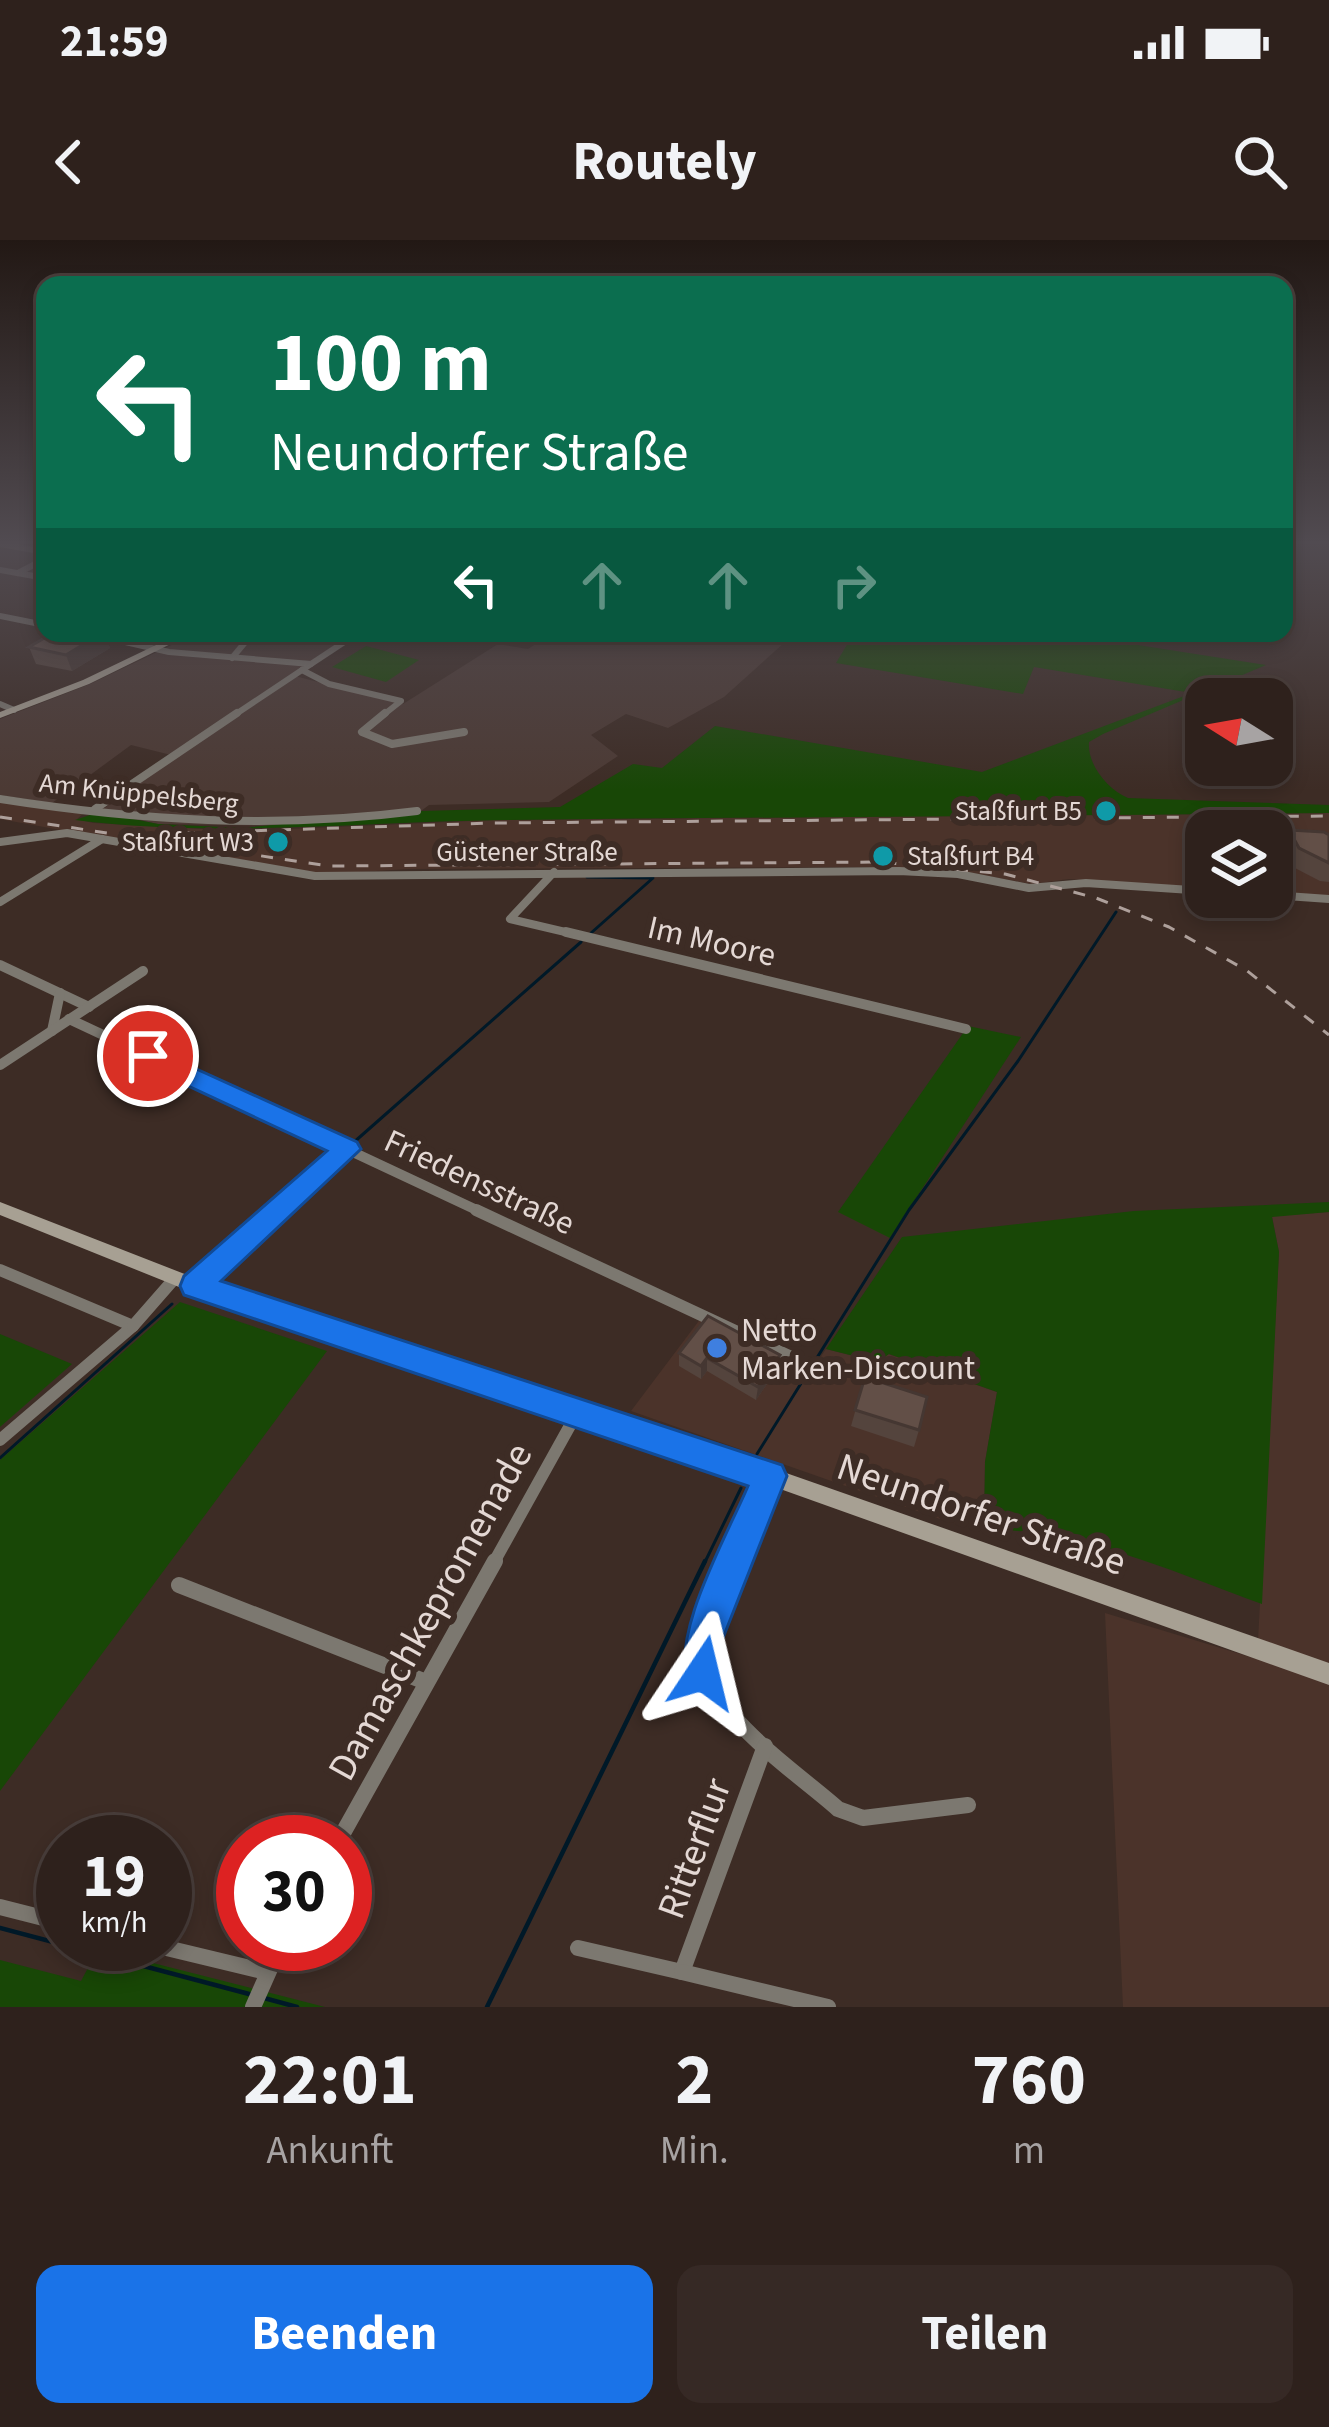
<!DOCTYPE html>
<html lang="de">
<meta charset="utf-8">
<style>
:root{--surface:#2e211c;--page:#362925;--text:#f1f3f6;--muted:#a7a3a3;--line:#493e3b;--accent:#1a73e8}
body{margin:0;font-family:"Source Sans 3",sans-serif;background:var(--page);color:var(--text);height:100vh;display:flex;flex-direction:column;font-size:45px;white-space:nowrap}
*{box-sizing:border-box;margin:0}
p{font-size:39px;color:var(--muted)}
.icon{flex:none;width:66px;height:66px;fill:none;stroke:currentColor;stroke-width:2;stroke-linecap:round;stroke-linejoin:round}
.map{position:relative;height:1767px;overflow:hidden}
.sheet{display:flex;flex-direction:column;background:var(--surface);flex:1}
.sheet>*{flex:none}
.guide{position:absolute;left:36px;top:36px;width:1257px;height:366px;border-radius:24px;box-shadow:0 6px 18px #0003,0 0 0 3px var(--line);background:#0b6e4f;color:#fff;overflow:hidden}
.needle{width:78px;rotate:281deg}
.fabs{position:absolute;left:1185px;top:438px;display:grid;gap:24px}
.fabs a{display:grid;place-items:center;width:108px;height:108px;border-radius:24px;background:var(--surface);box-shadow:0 6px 18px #0003,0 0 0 3px var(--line);font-size:60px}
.speed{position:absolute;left:36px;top:1575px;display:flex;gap:24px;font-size:60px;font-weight:700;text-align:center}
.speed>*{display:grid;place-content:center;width:156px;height:156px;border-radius:50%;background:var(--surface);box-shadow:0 6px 18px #0003,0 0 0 3px var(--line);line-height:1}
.speed small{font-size:30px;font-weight:400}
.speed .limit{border:18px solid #d22;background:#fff;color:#111}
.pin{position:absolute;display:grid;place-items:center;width:102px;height:102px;color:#fff;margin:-51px;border:6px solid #fff;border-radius:50%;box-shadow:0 3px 12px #0007}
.me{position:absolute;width:132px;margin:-66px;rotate:10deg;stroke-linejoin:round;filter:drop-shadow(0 0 9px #0008)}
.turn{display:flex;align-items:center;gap:42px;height:252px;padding:0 36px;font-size:54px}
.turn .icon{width:156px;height:156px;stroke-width:2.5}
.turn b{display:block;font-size:84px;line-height:102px}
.lanes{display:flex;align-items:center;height:114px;padding:0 36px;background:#0003;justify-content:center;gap:60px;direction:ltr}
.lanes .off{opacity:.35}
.eta{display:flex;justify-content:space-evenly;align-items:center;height:204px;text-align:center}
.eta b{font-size:72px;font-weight:700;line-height:84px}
.action{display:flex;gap:24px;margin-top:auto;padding:24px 36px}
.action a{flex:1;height:138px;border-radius:24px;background:var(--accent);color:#fff;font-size:48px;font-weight:700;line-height:138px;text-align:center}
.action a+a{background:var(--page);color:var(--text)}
.status{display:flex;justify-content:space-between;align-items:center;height:84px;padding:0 60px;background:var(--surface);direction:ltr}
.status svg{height:33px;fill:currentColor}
header{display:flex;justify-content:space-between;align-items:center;height:156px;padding:0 36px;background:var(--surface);font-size:54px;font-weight:700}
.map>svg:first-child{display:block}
.built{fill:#4b332a}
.industrial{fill:#4c3a34}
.green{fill:#184706}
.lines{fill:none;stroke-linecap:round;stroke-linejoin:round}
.stream-far1{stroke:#001928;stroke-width:3}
.stream{stroke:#001928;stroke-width:4.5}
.minor-far4{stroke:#7c7870;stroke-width:6}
.minor-far3{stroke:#7c7870;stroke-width:8}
.minor-far2{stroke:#7c7870;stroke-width:10}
.minor-far1{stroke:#7c7870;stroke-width:12}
.minor{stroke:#7c7870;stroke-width:16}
.secondary{fill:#a7a093;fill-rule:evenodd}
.rail{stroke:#aea09b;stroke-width:3;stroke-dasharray:12 12;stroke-linecap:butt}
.wall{fill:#54443d}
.shaded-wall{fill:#453732}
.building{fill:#624f47;stroke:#453732;stroke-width:3}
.route{fill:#1a73e8;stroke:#114b97;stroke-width:3}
.culture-dot{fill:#0f9aa8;stroke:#3d2c25;stroke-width:4.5}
.shop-dot{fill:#3f7fe0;stroke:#3d2c25;stroke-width:4.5}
.labels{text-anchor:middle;stroke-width:12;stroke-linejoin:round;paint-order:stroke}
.far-street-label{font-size:27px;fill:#e4d8d4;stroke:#3d2c25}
.far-poi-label{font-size:27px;fill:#e4d8d4;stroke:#3d2c25;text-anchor:end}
.street-label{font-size:33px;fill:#e4d8d4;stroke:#3d2c25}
.poi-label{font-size:33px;fill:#e4d8d4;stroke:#3d2c25;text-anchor:start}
.near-street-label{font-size:39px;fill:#e4d8d4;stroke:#3d2c25}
</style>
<div class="status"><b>21:59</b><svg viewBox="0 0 49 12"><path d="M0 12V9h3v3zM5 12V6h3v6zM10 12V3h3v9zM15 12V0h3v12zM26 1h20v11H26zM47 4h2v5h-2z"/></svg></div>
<header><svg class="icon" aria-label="back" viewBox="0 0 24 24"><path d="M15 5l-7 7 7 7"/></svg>Routely<svg class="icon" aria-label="search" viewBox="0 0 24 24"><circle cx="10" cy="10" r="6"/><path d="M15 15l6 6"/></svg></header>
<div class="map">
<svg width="1329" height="1767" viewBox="0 0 1329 1767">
<rect width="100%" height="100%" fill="#3d2c25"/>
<g class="built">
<polygon points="0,561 83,574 77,579 93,583 241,591 494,580 1329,573 1329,656 1272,652 1272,591 1206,591 1206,648 1069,639 1032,644 948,629 852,627 409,629 309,635 0,579"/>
<polygon points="1329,972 1329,1767 1123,1767 1105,1373 1257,1419 1279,1012 1272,976"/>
<polygon points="701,1078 812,1130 826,1109 877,1122 888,1114 997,1152 985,1222 984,1289 940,1279 631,1171"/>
</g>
<polygon class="industrial" points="197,393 354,393 291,435 403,464 498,404 528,409 553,393 805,393 785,402 724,457 668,488 626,474 591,495 618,516 549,562 429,565 417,574 285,586 158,584 99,572 175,516 131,505 52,563 0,555 0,479 90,444"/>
<g class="green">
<path d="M 854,393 L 1061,393 L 1266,425 L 1103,494 L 1089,502 C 1087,524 1107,549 1128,558 L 1329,565 L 1329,573 C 1053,576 777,577 502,580 C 358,582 219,598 75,580 L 99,572 L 158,584 L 242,588 L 421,571 L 560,567 L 633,524 L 662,528 L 715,486 L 982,532 L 1192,453 L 1034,427 L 1023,454 L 836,423 Z"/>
<polygon points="366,406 419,420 386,442 332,427"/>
<polygon points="968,786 1021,797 890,998 838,972"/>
<path d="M 1329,962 L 1329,972 L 1272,977 L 1279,1012 L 1262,1364 C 1171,1331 1082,1290 984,1289 L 985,1222 L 997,1152 L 889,1114 L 878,1122 L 826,1109 L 902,997 L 1134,971 Z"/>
<polygon points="180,1062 327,1111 0,1551 0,1220"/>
<polygon points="0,1094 72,1124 0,1187"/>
<polygon points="98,1709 325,1767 0,1767 0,1720 81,1741"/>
</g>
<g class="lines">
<g class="stream-far1">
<polyline points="587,637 653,638 591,693"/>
<polyline points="353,903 581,702"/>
<polyline points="757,1214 909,970 1018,821 1116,672"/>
<polyline points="0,1218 172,1064"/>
<polyline points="704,1324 741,1248"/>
</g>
<g class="stream">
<polyline points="0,1688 249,1754"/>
<polyline points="264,1758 297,1767"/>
<polyline points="487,1767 705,1321"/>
</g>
<g class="minor-far4">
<polyline points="0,304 45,312"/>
<polyline points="0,330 45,338"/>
<polyline points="18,333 45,319"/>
<polyline points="0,376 45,385"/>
<polyline points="86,393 169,412 311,424 233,476"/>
<polyline points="232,418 247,400"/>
<polyline points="311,424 358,393"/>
<polyline points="302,430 329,444 401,461 382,476"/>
<polyline points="0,464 14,470"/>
</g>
<g class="minor-far3">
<polyline points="385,473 362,492 392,504 464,492"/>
<path d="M 0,559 C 140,581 276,589 417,571"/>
<polyline points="95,569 237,473"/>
<polyline points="0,602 67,593 315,636 899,631 958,634 1029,648 1086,643 1206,651"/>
<polyline points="554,632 510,679 578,695"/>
<polyline points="1272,655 1329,659"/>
<polyline points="0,662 102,599"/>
</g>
<g class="minor-far2">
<polyline points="566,692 966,789"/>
<polyline points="0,725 89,767"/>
<polyline points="69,779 483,973"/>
<polyline points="52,791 60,753"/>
<polyline points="0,825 143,731"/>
<polyline points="276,973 347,909"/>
</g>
<g class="minor-far1">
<polyline points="476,970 802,1122"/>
<polyline points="0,1030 133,1086 0,1200"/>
<polyline points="195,1046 280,970"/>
<polyline points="133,1086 175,1038"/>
<polyline points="493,1324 577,1173"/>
<polyline points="734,1324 769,1236"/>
</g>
<g class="minor">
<path d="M 735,1321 C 725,1346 710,1373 703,1400 C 688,1461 797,1532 838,1569 L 863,1578 L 968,1565"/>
<polyline points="179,1345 426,1442"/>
<polyline points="338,1602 495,1321"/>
<polyline points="0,1667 63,1683"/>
<polyline points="150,1704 266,1732"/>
<polyline points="578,1708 682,1732 765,1506"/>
<polyline points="682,1732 828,1767"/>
<polyline points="253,1767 281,1704"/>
</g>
<g class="secondary">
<polygon points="181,393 193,393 89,444 0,478 0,472 83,440"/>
<polygon points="0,962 200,1040 769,1227 1329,1423 1329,1445 769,1245 189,1051 0,975"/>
</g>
<g class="rail">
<polyline points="0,577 329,626 880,622 1005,634 1096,658 1169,687 1246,730 1329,795"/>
<polyline points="183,593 494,583 1329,576"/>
</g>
</g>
<g class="wall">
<polygon points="53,393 104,393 110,408 72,431 36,424 29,407"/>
<polygon points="1289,590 1329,595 1329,642 1320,641 1291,626 1281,608"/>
<polygon points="679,1113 780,1115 778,1128 756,1160 707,1131 701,1139 679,1126"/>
<polygon points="865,1137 919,1190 914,1207 851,1186"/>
</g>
<g class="shaded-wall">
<polygon points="102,393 104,393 110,408 72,431 66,415"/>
<polygon points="780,1115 778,1128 756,1160 758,1147"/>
<polygon points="707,1118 707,1131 701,1139 701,1126"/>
</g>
<g class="building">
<polygon points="53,393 102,393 66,415 29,407"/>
<polygon points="1289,590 1324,592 1329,595 1329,623 1299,608"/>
<polygon points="708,1076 780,1115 758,1147 707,1118 701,1126 679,1113"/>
<polygon points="865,1137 927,1157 919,1190 855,1170"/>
</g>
<linearGradient id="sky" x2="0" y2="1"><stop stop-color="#221814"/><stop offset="0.55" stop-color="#514b51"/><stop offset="1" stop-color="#514b51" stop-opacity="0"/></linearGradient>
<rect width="1329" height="550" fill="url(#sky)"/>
<path class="route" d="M 148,807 L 357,902 L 361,909 L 221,1041 L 782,1225 L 787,1236 L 721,1403 L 722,1433 L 717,1447 L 703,1453 L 689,1447 C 668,1397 727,1296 748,1246 L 184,1055 L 180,1046 L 184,1036 L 327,911 L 139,823 L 136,816 L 139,810 Z"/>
<g class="culture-dot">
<circle cx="1106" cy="571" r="12"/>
<circle cx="278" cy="602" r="12"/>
<circle cx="883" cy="616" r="12"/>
</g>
<circle class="shop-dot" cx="717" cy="1108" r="12"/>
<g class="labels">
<g class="far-street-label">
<text transform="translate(139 553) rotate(6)" y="9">Am Knüppelsberg</text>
<text x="527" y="621">Güstener Straße</text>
</g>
<g class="far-poi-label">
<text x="1082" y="580">Staßfurt B5</text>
<text x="254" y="611">Staßfurt W3</text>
<text x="907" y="625" text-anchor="start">Staßfurt B4</text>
</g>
<g class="street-label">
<text transform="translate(712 700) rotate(13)" y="12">Im Moore</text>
<text transform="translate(480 941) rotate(25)" y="12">Friedensstraße</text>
</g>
<g class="poi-label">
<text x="741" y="1101">Netto<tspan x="741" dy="38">Marken-Discount</tspan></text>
</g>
<g class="near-street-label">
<text transform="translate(982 1273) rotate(19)" y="14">Neundorfer Straße</text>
<text transform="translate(429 1371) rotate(-61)" y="14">Damaschkepromenade</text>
<text transform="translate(693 1608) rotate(-70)" y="14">Ritterflur</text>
</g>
</g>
</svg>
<div class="fabs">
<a><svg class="needle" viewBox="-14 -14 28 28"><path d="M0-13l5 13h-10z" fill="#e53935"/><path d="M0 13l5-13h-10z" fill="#a7a3a3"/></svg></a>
<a><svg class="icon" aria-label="layers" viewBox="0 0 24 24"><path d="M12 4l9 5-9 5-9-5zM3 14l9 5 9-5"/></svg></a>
</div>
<div class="speed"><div>19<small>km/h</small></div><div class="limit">30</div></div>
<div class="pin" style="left:148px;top:816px;background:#d93025"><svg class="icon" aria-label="arrive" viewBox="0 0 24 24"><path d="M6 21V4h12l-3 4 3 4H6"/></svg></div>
<svg class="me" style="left:703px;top:1433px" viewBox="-20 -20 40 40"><path d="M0-17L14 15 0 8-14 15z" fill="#1a73e8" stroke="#fff" stroke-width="4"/></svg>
<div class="guide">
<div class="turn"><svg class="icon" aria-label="left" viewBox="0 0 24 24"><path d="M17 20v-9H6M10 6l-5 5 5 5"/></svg><div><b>100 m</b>Neundorfer Straße</div></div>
<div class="lanes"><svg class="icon" aria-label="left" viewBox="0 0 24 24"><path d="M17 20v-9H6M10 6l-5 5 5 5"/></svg><svg class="icon off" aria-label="ahead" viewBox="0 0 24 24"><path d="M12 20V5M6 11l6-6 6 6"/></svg><svg class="icon off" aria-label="ahead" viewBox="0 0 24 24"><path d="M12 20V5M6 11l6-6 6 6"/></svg><svg class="icon off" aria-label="right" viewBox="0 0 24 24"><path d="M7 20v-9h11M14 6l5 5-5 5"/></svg></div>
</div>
</div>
<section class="sheet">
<div class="eta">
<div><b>22:01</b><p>Ankunft</p></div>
<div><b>2</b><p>Min.</p></div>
<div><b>760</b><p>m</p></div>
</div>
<div class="action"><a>Beenden</a><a>Teilen</a></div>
</section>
